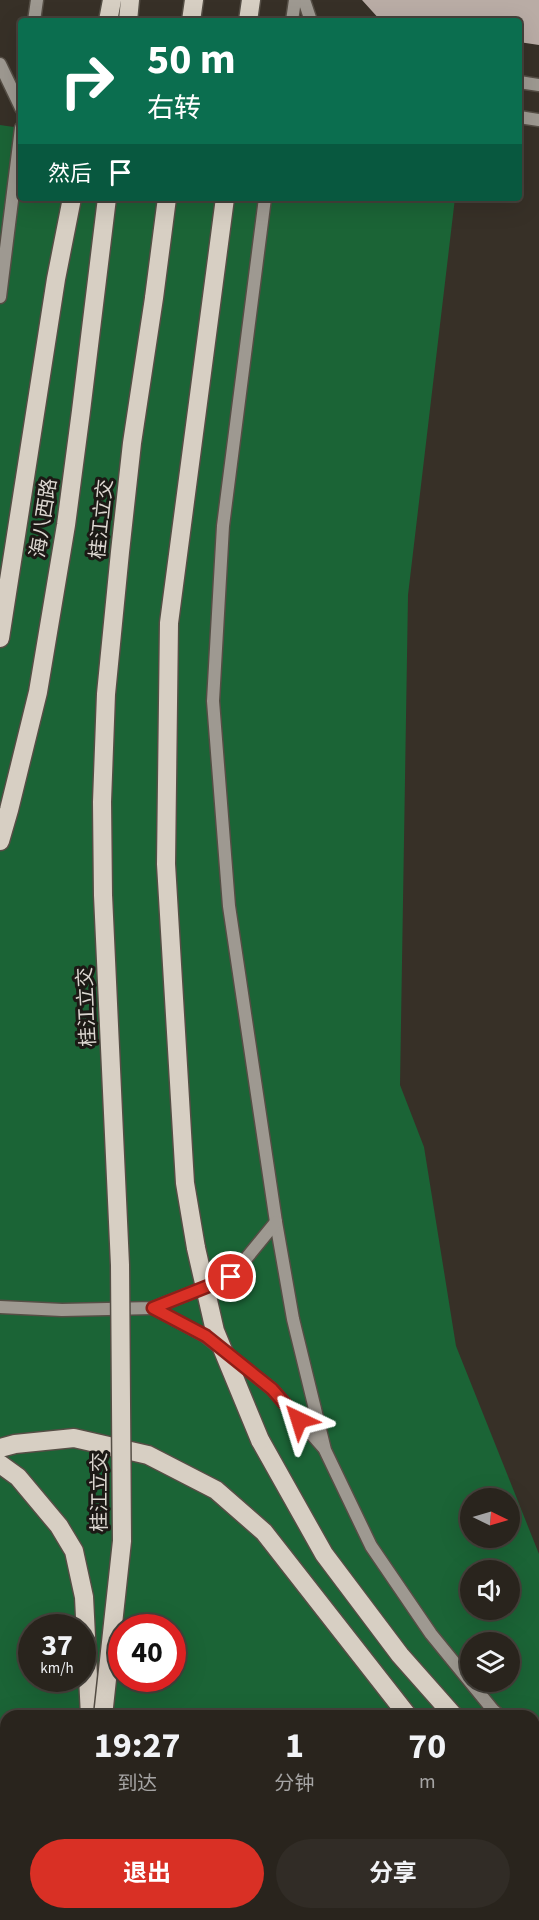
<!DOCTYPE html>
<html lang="zh">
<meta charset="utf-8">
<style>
:root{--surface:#29241d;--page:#312c26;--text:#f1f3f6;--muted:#a5a4a4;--line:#45413b;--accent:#d93025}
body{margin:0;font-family:"Source Sans 3","Noto Sans SC",sans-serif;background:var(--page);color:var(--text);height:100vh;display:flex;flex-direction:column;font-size:22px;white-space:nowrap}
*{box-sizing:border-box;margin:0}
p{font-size:20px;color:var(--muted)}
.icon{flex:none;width:33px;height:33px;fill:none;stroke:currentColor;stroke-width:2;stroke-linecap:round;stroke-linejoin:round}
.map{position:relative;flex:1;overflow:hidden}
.drawer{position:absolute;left:0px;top:1710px;width:540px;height:210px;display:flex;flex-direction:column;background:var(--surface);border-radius:18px 18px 0 0;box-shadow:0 6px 24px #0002,0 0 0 2px var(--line)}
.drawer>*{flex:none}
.top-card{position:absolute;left:18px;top:18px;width:504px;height:183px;border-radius:6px;box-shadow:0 6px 24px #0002,0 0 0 2px var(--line);background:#0b6e4f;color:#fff;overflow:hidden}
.needle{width:39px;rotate:95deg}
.controls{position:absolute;left:460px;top:1488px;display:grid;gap:12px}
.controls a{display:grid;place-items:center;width:60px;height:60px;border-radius:50%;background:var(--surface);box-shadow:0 6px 24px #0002,0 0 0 2px var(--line);font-size:30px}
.speed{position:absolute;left:18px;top:1614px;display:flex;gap:12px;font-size:30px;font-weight:700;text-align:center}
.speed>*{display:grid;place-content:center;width:78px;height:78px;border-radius:50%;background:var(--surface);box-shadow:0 6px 24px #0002,0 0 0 2px var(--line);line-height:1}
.speed small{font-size:15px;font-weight:400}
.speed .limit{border:9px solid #d22;background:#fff;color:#111}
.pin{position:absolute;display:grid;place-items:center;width:51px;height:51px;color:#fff;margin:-26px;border:3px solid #fff;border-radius:50%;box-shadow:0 2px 6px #0007}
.me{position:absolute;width:66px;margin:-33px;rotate:319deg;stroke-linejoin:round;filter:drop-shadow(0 0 4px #0008)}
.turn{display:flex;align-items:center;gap:21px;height:126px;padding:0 30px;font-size:27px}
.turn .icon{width:78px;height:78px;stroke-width:2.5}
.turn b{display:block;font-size:42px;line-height:51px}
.then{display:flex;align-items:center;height:57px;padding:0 30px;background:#0003;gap:12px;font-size:22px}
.eta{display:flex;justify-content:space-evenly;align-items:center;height:102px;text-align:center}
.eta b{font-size:36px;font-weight:700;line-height:42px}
.cta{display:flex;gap:12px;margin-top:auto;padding:12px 30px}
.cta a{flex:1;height:69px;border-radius:36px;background:var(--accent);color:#fff;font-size:24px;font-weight:700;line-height:69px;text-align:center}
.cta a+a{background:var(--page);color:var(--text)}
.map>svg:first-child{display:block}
.green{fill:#1b6436;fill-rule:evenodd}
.building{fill:#b9aca5}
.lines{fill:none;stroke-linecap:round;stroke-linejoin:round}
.secondary-casing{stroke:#554e45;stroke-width:15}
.highway-casing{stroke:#554e45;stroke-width:21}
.secondary{stroke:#9e9991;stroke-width:12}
.highway{stroke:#d7cfc3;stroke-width:18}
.highway-bridge-casing{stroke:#554e45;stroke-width:21;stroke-linecap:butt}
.highway-bridge{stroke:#d7cfc3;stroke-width:18}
.route-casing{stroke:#8d1f18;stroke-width:15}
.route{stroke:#d93025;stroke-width:10}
.labels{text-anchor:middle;stroke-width:6;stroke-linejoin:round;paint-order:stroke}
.street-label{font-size:20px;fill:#dbd6d0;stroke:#1c1915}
</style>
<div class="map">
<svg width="539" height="1920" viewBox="0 0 539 1920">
<rect width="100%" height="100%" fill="#373027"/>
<path class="green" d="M 0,125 L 21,128 L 21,198 L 455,198 L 408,595 L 400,1085 L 424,1147 L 456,1346 L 539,1554 L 539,1920 L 0,1920 ZM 471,1498 L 510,1498 L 510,1538 L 471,1538 ZM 471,1570 L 510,1570 L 510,1610 L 471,1610 ZM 32,1628 L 82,1628 L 82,1678 L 32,1678 ZM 122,1628 L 172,1628 L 172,1678 L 122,1678 ZM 471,1642 L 510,1642 L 510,1682 L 471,1682 ZM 6,1716 L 534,1716 L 534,1914 L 6,1914 Z"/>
<polygon class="building" points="362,0 539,0 539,45 519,42 519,21 381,21"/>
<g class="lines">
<defs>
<g id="secondary">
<polyline points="304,0 311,21"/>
<polyline points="34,21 37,0"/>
<polyline points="292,21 295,0"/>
<polyline points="0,64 21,108"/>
<polyline points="519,82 539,85"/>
<polyline points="519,117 539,120"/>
<polyline points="265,198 223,526 213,701 229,906 276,1222 293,1319 325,1450 371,1546 431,1634 493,1710 500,1716"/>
<polyline points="0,297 21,128"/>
<polyline points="0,1307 62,1310 153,1308 231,1277 276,1222"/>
<polyline points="153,1308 205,1336 272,1389 323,1447"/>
<polyline points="534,1742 539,1746"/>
</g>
<g id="highway">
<polyline points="108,21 112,0"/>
<polyline points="128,21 130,0"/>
<polyline points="191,21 194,0"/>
<polyline points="248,21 251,0"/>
<polyline points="154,298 167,198"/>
<polyline points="0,638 56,279 72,198"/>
<polyline points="0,841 9,810 38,692 66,525 81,411 107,198"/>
<polyline points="196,1248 185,1183 166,864 169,623 225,198"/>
<polyline points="260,1440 324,1554 400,1655 454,1716"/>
<polyline points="0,1448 15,1444 74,1438 148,1455 216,1490 264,1532 408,1716"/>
<polyline points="0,1464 18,1477 59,1526 74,1551 84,1597 90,1716"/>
<polyline points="534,1783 539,1787"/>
<polyline points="534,1833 539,1835"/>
<polyline points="0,1874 6,1875"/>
<polyline points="272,1914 313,1920"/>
<polyline points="77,1920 78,1914"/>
</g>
</defs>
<use href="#secondary" class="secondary-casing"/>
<use href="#highway" class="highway-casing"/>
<use href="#secondary" class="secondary"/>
<use href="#highway" class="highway"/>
<defs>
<g id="highway-bridge">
<polyline points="196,1248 215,1331 260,1440"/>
<polyline points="103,1716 122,1541 120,1265 103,895 102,802 106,694 120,552 132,443 154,298"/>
</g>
</defs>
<use href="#highway-bridge" class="highway-bridge-casing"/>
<use href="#highway-bridge" class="highway-bridge"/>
</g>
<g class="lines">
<defs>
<polyline id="route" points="231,1277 153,1308 206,1336 272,1389 299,1420"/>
</defs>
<use href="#route" class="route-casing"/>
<use href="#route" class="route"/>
</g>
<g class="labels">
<g class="street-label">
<text transform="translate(43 518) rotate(-81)" y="7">海八西路</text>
<text transform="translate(101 519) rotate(-84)" y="7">桂江立交</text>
<text transform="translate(86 1007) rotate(-93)" y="7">桂江立交</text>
<text transform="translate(99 1492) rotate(-90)" y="7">桂江立交</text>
</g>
</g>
</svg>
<div class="controls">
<a><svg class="needle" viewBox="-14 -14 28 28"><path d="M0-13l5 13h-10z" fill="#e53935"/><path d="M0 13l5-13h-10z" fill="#a5a4a4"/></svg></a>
<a><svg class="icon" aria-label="sound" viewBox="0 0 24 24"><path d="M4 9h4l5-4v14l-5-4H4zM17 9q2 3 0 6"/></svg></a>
<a><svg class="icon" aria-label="layers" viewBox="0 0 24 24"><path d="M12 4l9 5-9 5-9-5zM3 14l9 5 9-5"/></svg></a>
</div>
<div class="speed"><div>37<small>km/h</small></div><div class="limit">40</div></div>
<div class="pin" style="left:231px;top:1277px;background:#d93025"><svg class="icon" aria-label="arrive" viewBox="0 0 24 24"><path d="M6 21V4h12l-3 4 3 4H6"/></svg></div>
<svg class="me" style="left:299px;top:1420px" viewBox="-20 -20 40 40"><path d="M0-17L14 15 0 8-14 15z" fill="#d93025" stroke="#fff" stroke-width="4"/></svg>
<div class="top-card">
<div class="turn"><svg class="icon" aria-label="right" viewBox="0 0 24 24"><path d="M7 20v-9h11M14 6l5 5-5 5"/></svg><div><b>50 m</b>右转</div></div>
<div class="then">然后<svg class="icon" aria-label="arrive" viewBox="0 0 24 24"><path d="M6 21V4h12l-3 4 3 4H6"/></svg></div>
</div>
<section class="drawer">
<div class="eta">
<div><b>19:27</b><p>到达</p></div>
<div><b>1</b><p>分钟</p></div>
<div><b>70</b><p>m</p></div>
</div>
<div class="cta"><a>退出</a><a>分享</a></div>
</section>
</div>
